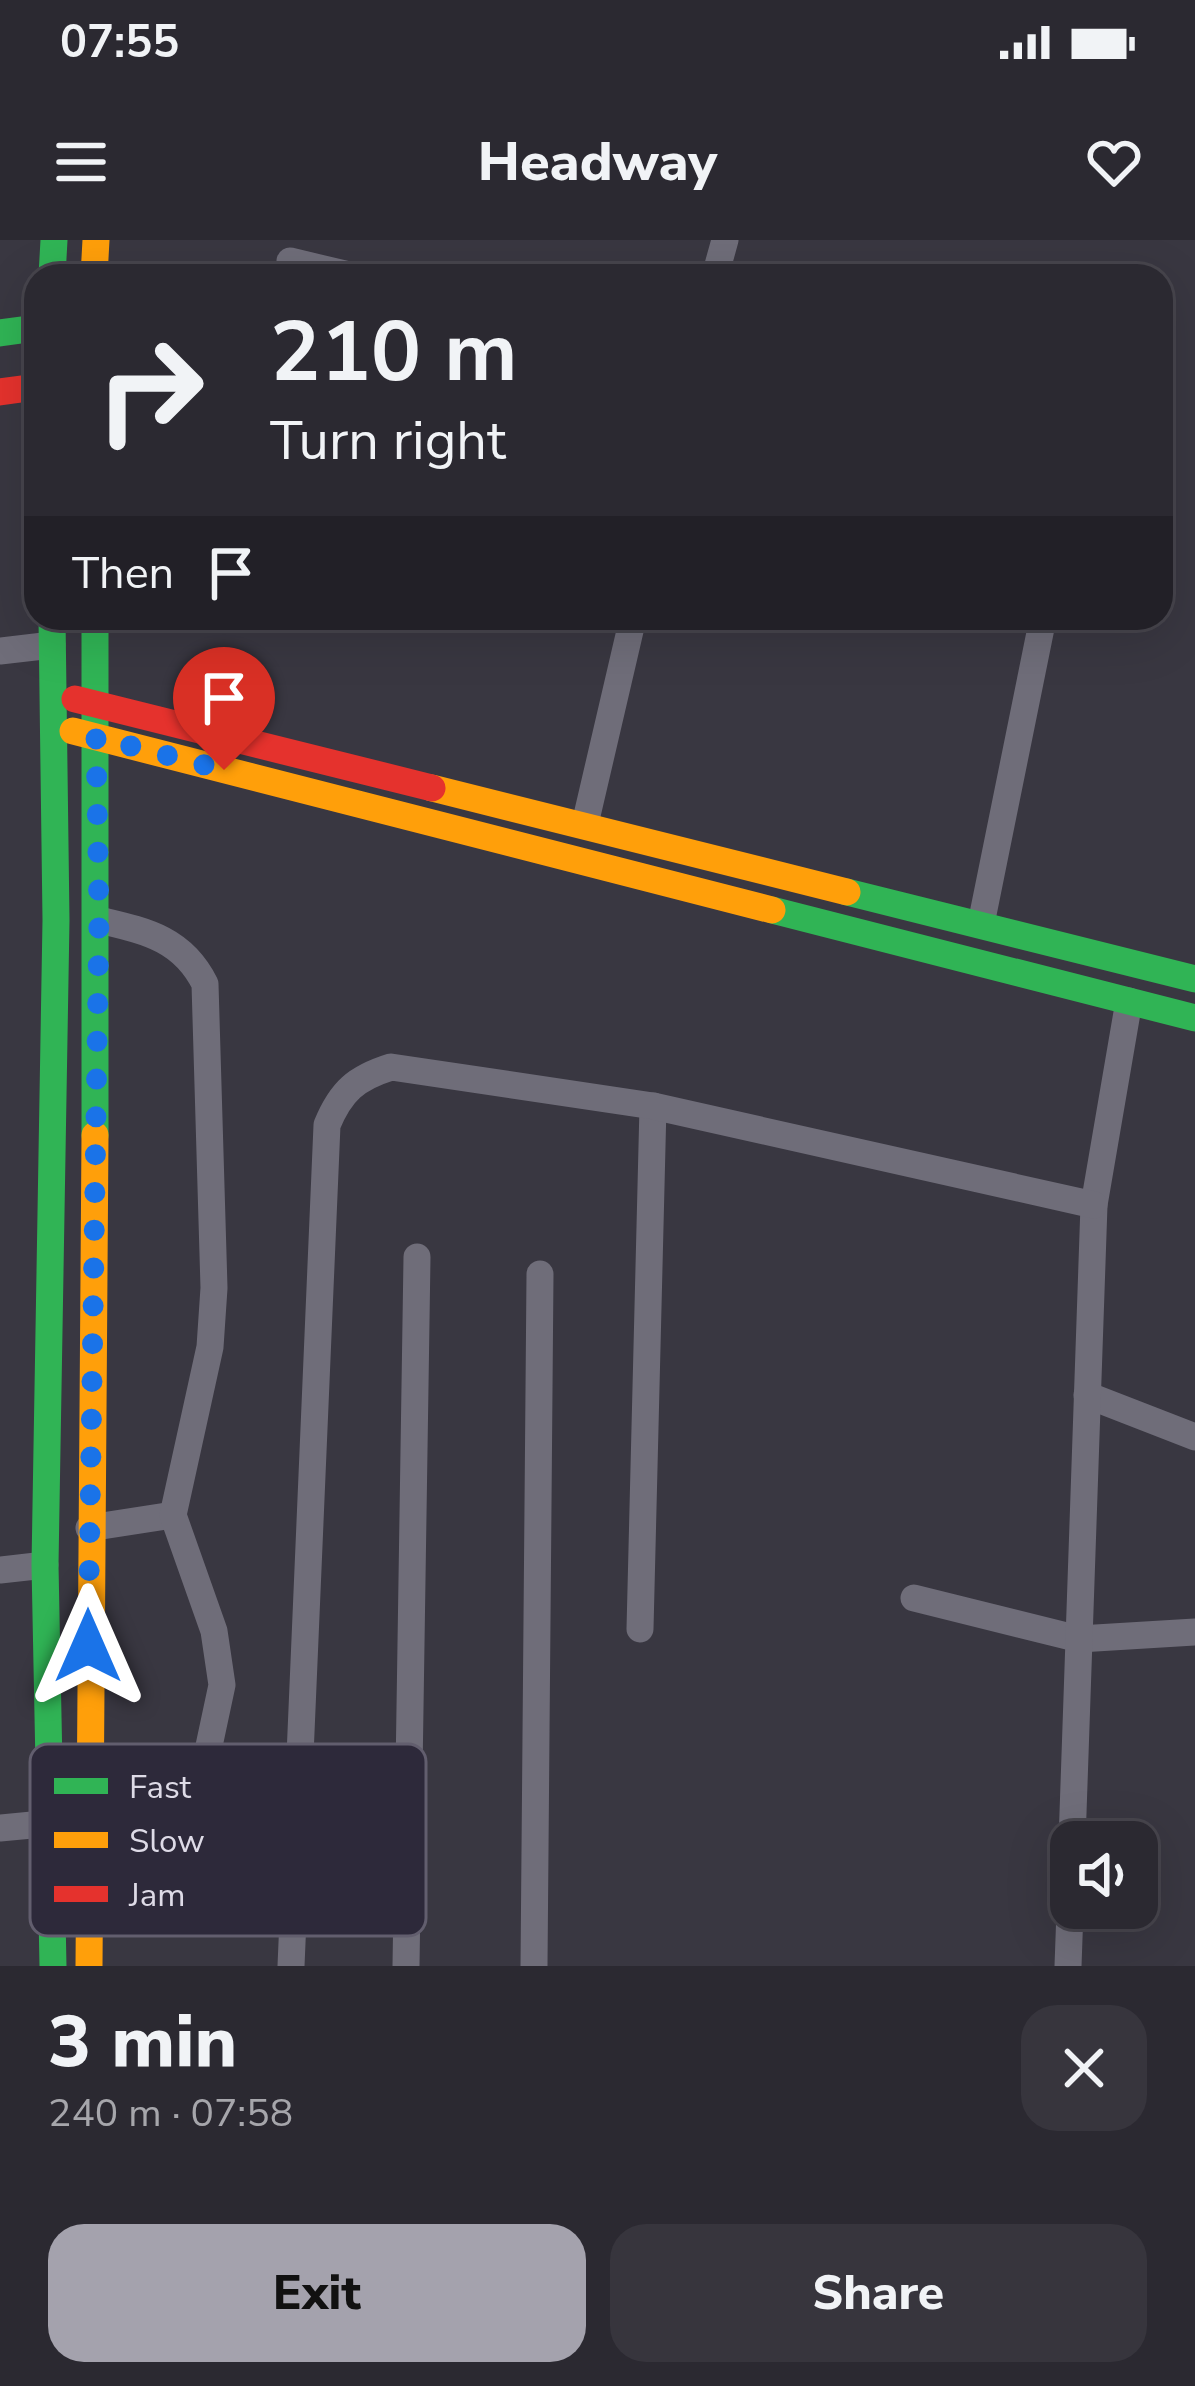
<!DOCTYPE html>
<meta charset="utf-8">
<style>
:root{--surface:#2b2931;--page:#37353d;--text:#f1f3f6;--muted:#a6a6ab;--line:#47454d;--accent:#a4a2ad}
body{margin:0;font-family:"Nunito Sans",sans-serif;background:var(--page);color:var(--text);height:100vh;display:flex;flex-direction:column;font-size:45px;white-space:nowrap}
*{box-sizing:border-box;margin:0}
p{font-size:39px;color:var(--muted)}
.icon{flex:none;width:66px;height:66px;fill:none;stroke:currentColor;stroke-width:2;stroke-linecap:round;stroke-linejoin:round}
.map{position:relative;height:1726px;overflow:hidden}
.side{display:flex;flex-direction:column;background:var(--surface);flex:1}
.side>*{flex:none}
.guide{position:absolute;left:24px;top:24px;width:1149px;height:366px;border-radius:36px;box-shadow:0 12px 48px #0002,0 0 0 3px var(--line);background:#2b2931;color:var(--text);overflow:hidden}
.buttons{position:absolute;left:1050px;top:1581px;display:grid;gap:24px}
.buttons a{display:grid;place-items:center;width:108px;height:108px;border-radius:24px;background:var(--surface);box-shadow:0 12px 48px #0002,0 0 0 3px var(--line);font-size:60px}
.pin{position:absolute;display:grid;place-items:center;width:102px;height:102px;color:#fff;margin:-123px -51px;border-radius:50% 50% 50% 0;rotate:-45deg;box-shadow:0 0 12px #0007}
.pin .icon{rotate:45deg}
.me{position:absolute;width:132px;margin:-66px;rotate:0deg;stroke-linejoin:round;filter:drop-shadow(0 0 9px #0008)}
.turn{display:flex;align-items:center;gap:42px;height:252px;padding:0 48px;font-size:54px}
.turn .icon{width:156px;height:156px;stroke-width:2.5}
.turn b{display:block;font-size:84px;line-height:102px}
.then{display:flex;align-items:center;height:114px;padding:0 48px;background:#0003;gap:24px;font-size:45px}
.round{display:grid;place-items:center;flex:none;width:126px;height:126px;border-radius:36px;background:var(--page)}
.head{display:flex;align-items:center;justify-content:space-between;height:204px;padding:0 48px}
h1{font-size:72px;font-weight:800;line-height:90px}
.action{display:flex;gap:24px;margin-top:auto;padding:24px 48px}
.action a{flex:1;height:138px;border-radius:36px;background:var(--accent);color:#111;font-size:48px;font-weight:800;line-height:138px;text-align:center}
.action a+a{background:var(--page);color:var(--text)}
.status{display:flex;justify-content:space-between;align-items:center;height:84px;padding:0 60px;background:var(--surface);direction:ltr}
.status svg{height:33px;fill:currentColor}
header{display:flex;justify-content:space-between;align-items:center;height:156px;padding:0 48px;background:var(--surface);font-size:54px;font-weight:800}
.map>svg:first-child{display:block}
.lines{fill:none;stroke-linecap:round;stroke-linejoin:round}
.street{stroke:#6f6d79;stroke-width:27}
.fast{stroke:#30b455;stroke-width:27}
.slow{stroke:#ff9f0a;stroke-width:27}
.jam{stroke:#e5322d;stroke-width:27}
.route{stroke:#1a73e8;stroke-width:21;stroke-dasharray:0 37.8}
.key{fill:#2d293a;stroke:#625e6e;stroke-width:3}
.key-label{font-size:33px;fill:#dedbe7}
</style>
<div class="status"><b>07:55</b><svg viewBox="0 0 49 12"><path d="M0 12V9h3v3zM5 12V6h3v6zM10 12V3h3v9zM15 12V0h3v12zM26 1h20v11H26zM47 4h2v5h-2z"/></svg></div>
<header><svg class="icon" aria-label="menu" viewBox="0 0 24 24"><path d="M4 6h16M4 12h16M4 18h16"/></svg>Headway<svg class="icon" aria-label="heart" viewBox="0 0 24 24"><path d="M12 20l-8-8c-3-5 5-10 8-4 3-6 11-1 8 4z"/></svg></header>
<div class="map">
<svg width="1195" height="1726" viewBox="0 0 1195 1726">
<rect width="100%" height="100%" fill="#393741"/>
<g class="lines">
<g class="street">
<polyline points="290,21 353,36"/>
<polyline points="715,36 725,0"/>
<polyline points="0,411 52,405"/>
<polyline points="585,584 633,378"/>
<polyline points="981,684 1043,378"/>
<polyline points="1087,1155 1195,1197"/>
<polyline points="89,1288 173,1275"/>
<polyline points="0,1330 45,1325"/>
<polyline points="914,1358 1079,1399 1195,1392"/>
<polyline points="640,1389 653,866"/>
<polyline points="0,1588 53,1583"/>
<polyline points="1072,1602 1094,965 1129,761"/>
<path d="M 90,1615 L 135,1603 L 171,1578 L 203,1534 L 222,1445 L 214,1391 L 173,1275 L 210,1107 L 214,1048 L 205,744 C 182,698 145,691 99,680"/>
<path d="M 291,1726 L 327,885 C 341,851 356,838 391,827 L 653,866 L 1094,965"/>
<polyline points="406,1726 417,1017"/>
<polyline points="534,1726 540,1034"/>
<polyline points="1068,1726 1071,1643"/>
</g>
<g class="fast">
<polyline points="52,36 54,0"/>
<polyline points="0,93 36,88"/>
<polyline points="52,378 56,680 45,1325 53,1726"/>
<polyline points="95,378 95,895"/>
<polyline points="847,652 1195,739"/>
<polyline points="772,670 1195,778"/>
</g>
<g class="slow">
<polyline points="94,36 96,0"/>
<polyline points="73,491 772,670"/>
<polyline points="432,548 847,652"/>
<polyline points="89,1726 95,895"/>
</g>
<g class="jam">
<polyline points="0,152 36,147"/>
<polyline points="75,459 432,548"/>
</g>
</g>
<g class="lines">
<polyline class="route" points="88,1406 99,676 96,497 224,530"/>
</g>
<rect x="30" y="1504" width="396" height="192" rx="18" class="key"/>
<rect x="54" y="1538" width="54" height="16" fill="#30b455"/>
<rect x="54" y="1592" width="54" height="16" fill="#ff9f0a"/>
<rect x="54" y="1646" width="54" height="16" fill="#e5322d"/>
<g class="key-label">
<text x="129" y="1558">Fast</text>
<text x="129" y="1612">Slow</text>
<text x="129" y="1666">Jam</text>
</g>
</svg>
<div class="buttons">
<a><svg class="icon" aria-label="sound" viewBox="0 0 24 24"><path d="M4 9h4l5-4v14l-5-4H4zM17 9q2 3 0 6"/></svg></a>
</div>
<div class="pin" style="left:224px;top:530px;background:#d93025"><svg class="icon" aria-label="arrive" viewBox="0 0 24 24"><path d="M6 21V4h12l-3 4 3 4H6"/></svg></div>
<svg class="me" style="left:88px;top:1406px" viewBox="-20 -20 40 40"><path d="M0-17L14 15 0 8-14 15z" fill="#1a73e8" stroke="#fff" stroke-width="4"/></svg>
<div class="guide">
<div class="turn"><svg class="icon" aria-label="right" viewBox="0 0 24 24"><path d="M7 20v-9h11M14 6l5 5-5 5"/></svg><div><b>210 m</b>Turn right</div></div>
<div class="then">Then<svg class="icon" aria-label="arrive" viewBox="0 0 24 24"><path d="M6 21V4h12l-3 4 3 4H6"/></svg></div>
</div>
</div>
<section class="side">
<div class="head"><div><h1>3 min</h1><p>240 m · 07:58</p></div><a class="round"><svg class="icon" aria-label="close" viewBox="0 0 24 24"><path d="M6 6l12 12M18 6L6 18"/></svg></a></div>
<div class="action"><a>Exit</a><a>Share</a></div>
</section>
